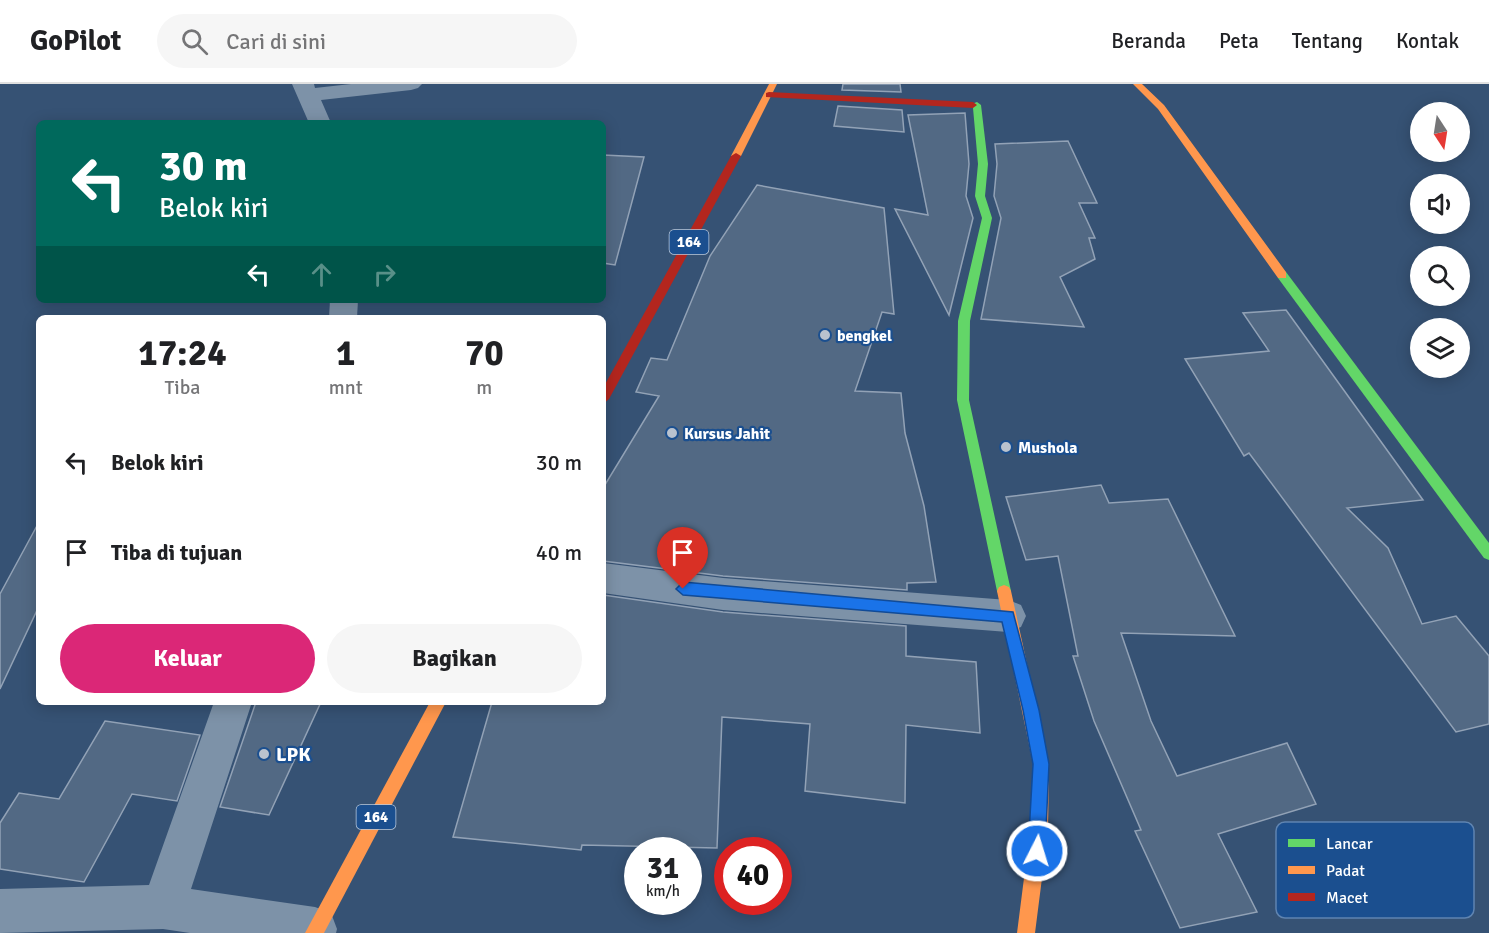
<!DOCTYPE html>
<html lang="id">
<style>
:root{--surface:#fff;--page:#f6f6f6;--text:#202124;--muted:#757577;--line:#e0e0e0;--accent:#db2777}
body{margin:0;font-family:Signika,sans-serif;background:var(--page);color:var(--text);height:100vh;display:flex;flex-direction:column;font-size:22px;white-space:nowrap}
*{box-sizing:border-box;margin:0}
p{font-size:20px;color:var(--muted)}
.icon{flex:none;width:33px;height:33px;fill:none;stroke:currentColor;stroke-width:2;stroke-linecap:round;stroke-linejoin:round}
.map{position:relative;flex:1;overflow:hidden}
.details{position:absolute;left:36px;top:231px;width:570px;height:390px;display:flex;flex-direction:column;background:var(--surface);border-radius:9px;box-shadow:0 3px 15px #0003}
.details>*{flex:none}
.banner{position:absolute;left:36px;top:36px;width:570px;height:183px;border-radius:9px;box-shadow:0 3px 15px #0003;background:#00695c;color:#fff;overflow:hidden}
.needle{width:39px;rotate:168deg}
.tools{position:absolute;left:1410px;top:18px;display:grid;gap:12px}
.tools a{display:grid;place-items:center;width:60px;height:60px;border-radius:50%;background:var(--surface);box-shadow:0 3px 15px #0003;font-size:30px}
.speed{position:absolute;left:624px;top:753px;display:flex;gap:12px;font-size:30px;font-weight:700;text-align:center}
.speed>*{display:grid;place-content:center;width:78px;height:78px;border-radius:50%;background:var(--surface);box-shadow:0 3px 15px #0003;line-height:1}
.speed small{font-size:15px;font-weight:400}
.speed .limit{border:9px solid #d22;background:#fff;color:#111}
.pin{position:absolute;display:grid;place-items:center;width:51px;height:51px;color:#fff;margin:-62px -26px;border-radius:50% 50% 50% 0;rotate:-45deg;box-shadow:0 0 6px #0007}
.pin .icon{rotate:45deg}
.me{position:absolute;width:66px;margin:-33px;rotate:5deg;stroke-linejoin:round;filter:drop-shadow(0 0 4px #0008)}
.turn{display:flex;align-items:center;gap:21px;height:126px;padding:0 24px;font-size:27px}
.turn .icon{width:78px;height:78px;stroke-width:2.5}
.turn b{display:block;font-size:42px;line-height:51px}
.lanes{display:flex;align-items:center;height:57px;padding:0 24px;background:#0003;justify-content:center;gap:30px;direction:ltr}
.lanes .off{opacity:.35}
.eta{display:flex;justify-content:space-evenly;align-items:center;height:102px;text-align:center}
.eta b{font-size:36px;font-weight:700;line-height:42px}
.button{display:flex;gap:12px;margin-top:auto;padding:12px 24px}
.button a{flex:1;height:69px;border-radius:36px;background:var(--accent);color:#fff;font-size:24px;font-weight:700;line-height:69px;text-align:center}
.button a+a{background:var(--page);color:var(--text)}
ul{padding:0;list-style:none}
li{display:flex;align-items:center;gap:18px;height:90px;padding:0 24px}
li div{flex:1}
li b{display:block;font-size:22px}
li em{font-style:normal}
header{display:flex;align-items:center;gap:36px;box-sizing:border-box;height:84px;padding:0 30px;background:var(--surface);border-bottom:2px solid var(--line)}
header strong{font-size:28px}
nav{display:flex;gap:33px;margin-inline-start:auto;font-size:21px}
.search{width:420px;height:54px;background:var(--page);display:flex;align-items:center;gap:15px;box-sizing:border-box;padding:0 21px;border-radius:33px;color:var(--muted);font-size:22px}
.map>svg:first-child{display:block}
.building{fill:#526984;stroke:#92a2b6;stroke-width:1.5}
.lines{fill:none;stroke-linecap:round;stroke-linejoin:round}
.street{fill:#7d92a8;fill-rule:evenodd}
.fast{fill:#63d668;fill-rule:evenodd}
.slow{fill:#ff974d;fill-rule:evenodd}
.jam{fill:#b3261e;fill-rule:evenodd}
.route{fill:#1a73e8;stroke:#114b97;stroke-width:1.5}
.poi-dot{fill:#b9c2ce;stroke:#1b4f8f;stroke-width:2}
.labels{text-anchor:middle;stroke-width:4.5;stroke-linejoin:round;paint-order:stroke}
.shield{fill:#1b4f8f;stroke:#bbcadd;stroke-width:1.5}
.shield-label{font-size:15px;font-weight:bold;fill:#fff}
.poi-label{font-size:16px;font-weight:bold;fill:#fff;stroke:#1b4f8f;text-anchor:start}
.near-poi-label{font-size:20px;font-weight:bold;fill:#fff;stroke:#1b4f8f;text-anchor:start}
.key{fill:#1b4f8f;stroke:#5f84b1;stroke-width:1.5}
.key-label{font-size:16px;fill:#fff}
</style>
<header>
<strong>GoPilot</strong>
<div class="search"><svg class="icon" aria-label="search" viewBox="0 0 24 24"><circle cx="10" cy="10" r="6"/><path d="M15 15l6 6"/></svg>Cari di sini</div>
<nav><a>Beranda</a><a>Peta</a><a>Tentang</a><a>Kontak</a></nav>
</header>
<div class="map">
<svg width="1489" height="849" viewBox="0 0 1489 849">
<rect width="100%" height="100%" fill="#365274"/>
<g class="building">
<polygon points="843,0 900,0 901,8 842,6"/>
<polygon points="838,22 902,26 904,48 834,42"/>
<polygon points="965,29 969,80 966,112 973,134 949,231 895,125 928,131 908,31"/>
<polygon points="1068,57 1097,119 1079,119 1095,154 1089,154 1095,175 1060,193 1084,243 981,235 1001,134 994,112 997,80 995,60"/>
<polygon points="603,71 644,73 615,181 603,179"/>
<polygon points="757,101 884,124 894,230 882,228 855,307 901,309 905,349 924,422 936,498 907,499 907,506 723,492 603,477 603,404 659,312 636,308 651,274 667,276 710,172"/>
<polygon points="1286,226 1423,416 1347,424 1388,464 1422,540 1456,532 1489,572 1489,640 1456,648 1249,369 1244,372 1185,275 1269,267 1243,229"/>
<polygon points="1101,401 1109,419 1168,415 1235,552 1121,549 1151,637 1177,692 1287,659 1316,720 1218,750 1257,828 1180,844 1135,747 1141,746 1094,637 1073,572 1078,572 1058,472 1026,476 1006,413"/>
<polygon points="39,438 39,522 0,605 0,510"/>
<polygon points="603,511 723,528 906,542 906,572 976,578 980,649 906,641 905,719 805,707 810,640 722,633 717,764 582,761 581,766 453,753 492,618 603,618"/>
<polygon points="256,618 321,618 269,731 220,723"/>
<polygon points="105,637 200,651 177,717 132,710 84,798 0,785 0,739 19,709 59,715"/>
</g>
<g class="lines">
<g class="street">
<polygon points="292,0 314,0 315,4 351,0 422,0 418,4 411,6 321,16 331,39 309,39"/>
<polygon points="330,216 358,216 357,234 329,234"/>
<polygon points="603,479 723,494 1008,516 1021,521 1026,532 1021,543 1008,548 723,526 603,509"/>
<polygon points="214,618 252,618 191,805 315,823 331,829 337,845 336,849 190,849 163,845 0,849 0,805 149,801"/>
</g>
<g class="fast">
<polygon points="977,18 981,21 988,80 985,112 992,134 970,237 969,316 1011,507 1009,511 1004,513 999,511 997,507 957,316 958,237 982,134 975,112 978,80 973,24 969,21"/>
<polygon points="1282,187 1286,188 1489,459 1489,476 1484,474 1278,194 1278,188"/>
</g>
<g class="slow">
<polygon points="769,0 777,0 741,72 733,74 731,72"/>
<polygon points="1133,0 1142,0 1164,21 1286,188 1286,194 1278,194 1158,25"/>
<polygon points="1004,501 1009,503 1011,507 1049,680 1048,747 1035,849 1017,849 1030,747 1033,680 997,507 999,503"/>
<polygon points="430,618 446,618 324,849 305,849"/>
</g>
<g class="jam">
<polygon points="769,8 973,18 977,21 973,24 766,13 766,9"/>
<polygon points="736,69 741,72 609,315 603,320 603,304 731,72"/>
</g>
</g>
<polygon class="route" points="683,498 1013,528 1039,626 1049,680 1045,767 1043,773 1037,776 1030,773 1028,767 1033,680 1023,626 1002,538 683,511 676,505"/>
<g class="poi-dot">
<circle cx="825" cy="251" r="6"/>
<circle cx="672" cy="349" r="6"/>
<circle cx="1006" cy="363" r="6"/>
<circle cx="264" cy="670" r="6"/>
</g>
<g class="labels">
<g class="shield">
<rect x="669.5" y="146" width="39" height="24" rx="4.5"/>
<rect x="356.5" y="721" width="39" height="24" rx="4.5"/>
</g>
<g class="shield-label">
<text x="689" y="163">164</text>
<text x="376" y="738">164</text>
</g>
<g class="poi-label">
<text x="837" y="257">bengkel</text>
<text x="684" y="355">Kursus Jahit</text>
<text x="1018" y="369">Mushola</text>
</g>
<g class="near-poi-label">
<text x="276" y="677">LPK</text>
</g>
</g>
<rect x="1276" y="738" width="198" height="96" rx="9" class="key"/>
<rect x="1288" y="755" width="27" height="8" fill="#63d668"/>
<rect x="1288" y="782" width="27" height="8" fill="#ff974d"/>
<rect x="1288" y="809" width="27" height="8" fill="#b3261e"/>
<g class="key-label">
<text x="1326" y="765">Lancar</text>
<text x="1326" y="792">Padat</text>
<text x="1326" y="819">Macet</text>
</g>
</svg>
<div class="tools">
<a><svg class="needle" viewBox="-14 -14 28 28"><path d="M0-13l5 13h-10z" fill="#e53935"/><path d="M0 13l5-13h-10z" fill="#757577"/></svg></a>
<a><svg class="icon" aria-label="sound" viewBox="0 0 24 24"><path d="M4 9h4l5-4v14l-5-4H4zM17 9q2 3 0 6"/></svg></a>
<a><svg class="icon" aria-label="search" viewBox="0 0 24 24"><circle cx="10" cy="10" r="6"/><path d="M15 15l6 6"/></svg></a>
<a><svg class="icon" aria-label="layers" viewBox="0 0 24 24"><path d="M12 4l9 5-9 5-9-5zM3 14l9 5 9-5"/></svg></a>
</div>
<div class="speed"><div>31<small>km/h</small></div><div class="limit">40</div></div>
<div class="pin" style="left:683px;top:505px;background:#d93025"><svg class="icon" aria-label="arrive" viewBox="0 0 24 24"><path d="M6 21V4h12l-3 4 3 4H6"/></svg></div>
<svg class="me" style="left:1037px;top:767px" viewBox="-20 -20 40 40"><circle r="17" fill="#1a73e8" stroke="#fff" stroke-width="3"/><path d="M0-11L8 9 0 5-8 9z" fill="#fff"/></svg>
<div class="banner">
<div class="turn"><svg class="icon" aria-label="left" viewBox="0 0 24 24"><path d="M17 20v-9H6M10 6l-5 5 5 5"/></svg><div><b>30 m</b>Belok kiri</div></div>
<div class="lanes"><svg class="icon" aria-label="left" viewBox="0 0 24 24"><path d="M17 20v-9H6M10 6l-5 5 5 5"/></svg><svg class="icon off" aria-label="ahead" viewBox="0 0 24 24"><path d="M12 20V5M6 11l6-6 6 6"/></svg><svg class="icon off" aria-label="right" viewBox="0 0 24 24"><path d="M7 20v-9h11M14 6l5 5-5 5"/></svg></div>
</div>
<section class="details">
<div class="eta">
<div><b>17:24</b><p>Tiba</p></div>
<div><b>1</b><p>mnt</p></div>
<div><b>70</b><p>m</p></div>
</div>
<ul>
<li><svg class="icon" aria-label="left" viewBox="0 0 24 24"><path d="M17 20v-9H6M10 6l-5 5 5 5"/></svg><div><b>Belok kiri</b></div><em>30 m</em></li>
<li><svg class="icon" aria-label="arrive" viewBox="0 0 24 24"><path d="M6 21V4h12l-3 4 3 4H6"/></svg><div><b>Tiba di tujuan</b></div><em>40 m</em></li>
</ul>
<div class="button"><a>Keluar</a><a>Bagikan</a></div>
</section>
</div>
